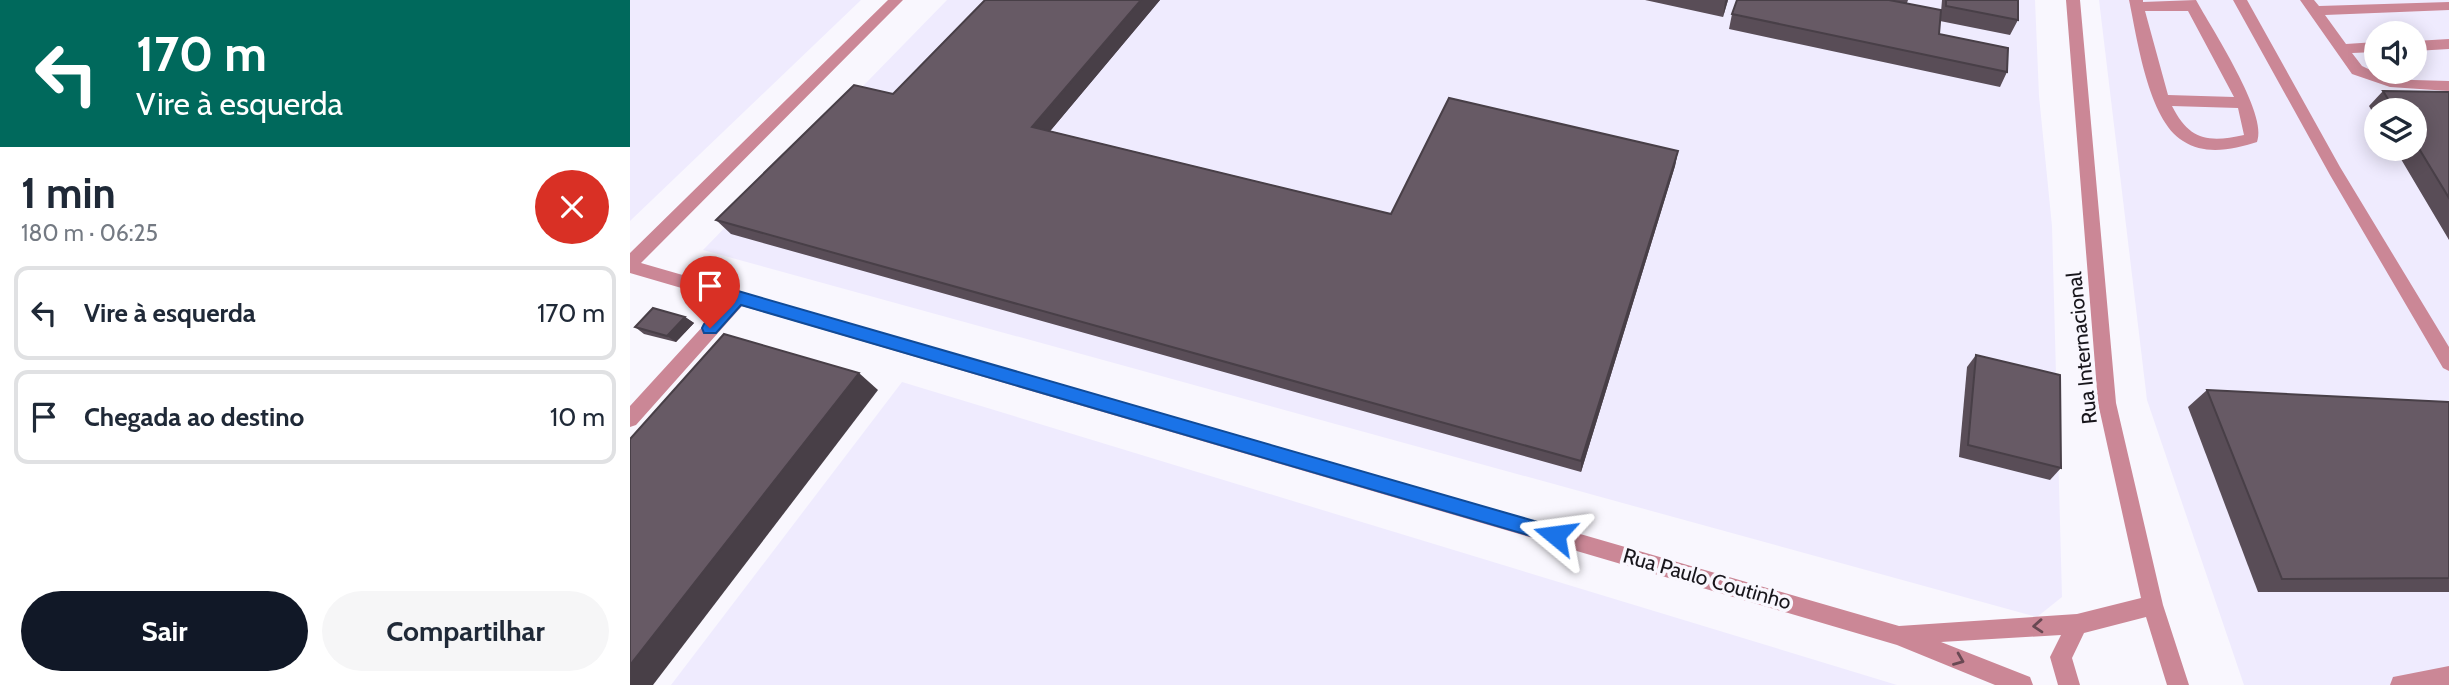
<!DOCTYPE html>
<html lang="pt">
<meta charset="utf-8">
<style>
:root{--surface:#fff;--page:#f6f6f7;--text:#1f2937;--muted:#747a83;--line:#e0e1e3;--accent:#111827}
body{margin:0;font-family:Cabin,sans-serif;background:var(--page);color:var(--text);height:100vh;display:flex;flex-direction:column;font-size:26px;white-space:nowrap}
*{box-sizing:border-box;margin:0}
p{font-size:23px;color:var(--muted)}
.icon{flex:none;width:38px;height:38px;fill:none;stroke:currentColor;stroke-width:2;stroke-linecap:round;stroke-linejoin:round}
.map{position:relative;flex:1;overflow:hidden}
.sheet{display:flex;flex-direction:column;background:var(--surface);width:630px}
.sheet>*{flex:none}
.banner{background:#00695c;color:#fff;overflow:hidden}
.tools{position:absolute;left:1734px;top:21px;display:grid;gap:14px}
.tools a{display:grid;place-items:center;width:63px;height:63px;border-radius:50%;background:var(--surface);box-shadow:0 4px 18px #0003;font-size:35px}
.pin{position:absolute;display:grid;place-items:center;width:60px;height:60px;color:#fff;margin:-72px -30px;border-radius:50% 50% 50% 0;rotate:-45deg;box-shadow:0 0 7px #0007}
.pin .icon{rotate:45deg}
.me{position:absolute;width:77px;margin:-38px;rotate:286deg;stroke-linejoin:round;filter:drop-shadow(0 0 5px #0008)}
.turn{display:flex;align-items:center;gap:24px;height:147px;padding:0 21px;font-size:32px}
.turn .icon{width:91px;height:91px;stroke-width:2.5}
.turn b{display:block;font-size:49px;line-height:60px}
.round{display:grid;place-items:center;flex:none;width:74px;height:74px;border-radius:37px;background:var(--page)}
.summary{display:flex;align-items:center;justify-content:space-between;height:119px;padding:0 21px}
h1{font-size:42px;font-weight:800;line-height:52px}
.button{display:flex;gap:14px;margin-top:auto;padding:14px 21px}
.button a{flex:1;height:80px;border-radius:42px;background:var(--accent);color:#fff;font-size:28px;font-weight:800;line-height:80px;text-align:center}
.button a+a{background:var(--page);color:var(--text)}
ul{padding:0;list-style:none}
li{display:flex;align-items:center;gap:21px;height:94px;margin:0 14px 10px;padding:0 7px;border:4px solid var(--line);border-radius:14px}
li div{flex:1}
li b{display:block;font-size:26px}
li em{font-style:normal}
main{display:flex;flex:1;min-height:0}
.map>svg:first-child{display:block}
.built{fill:#efebfe;fill-rule:evenodd}
.lines{fill:none;stroke-linecap:round;stroke-linejoin:round}
.minor{fill:#cb8796;fill-rule:evenodd}
.wall{fill:#594d57}
.shaded-wall{fill:#483f47}
.building{fill:#675a65;stroke:#483f47;stroke-width:2}
.oneway{stroke:#694953}
.route{fill:#1a73e8;stroke:#114b97;stroke-width:2}
.labels{text-anchor:middle;stroke-width:7;stroke-linejoin:round;paint-order:stroke}
.street-label{font-size:21px;fill:#18161c;stroke:#f9f7fe}
</style>
<main>
<section class="sheet">
<div class="banner">
<div class="turn"><svg class="icon" aria-label="left" viewBox="0 0 24 24"><path d="M17 20v-9H6M10 6l-5 5 5 5"/></svg><div><b>170 m</b>Vire à esquerda</div></div>
</div>
<div class="summary"><div><h1>1 min</h1><p>180 m · 06:25</p></div><a class="round" style="background:#d93025;color:#fff"><svg class="icon" aria-label="close" viewBox="0 0 24 24"><path d="M6 6l12 12M18 6L6 18"/></svg></a></div>
<ul>
<li><svg class="icon" aria-label="left" viewBox="0 0 24 24"><path d="M17 20v-9H6M10 6l-5 5 5 5"/></svg><div><b>Vire à esquerda</b></div><em>170 m</em></li>
<li><svg class="icon" aria-label="arrive" viewBox="0 0 24 24"><path d="M6 21V4h12l-3 4 3 4H6"/></svg><div><b>Chegada ao destino</b></div><em>10 m</em></li>
</ul>
<div class="button"><a>Sair</a><a>Compartilhar</a></div>
</section>
<div class="map">
<svg width="1819" height="685" viewBox="0 0 1819 685">
<rect width="100%" height="100%" fill="#f9f7fe"/>
<g class="built">
<polygon points="0,0 231,0 0,221"/>
<polygon points="317,0 1405,0 1409,96 1422,226 1432,597 1407,617 73,250"/>
<path d="M 1469,0 L 1819,0 L 1819,685 L 1614,685 L 1517,400 ZM 1746,33 L 1785,33 L 1785,72 L 1746,72 ZM 1746,110 L 1785,110 L 1785,149 L 1746,149 Z"/>
<polygon points="272,382 1267,685 41,685"/>
</g>
<g class="lines">
<g class="minor">
<polygon points="258,0 273,0 11,263 1269,626 1447,614 1511,598 1468,403 1436,0 1450,0 1486,403 1533,605 1559,685 1537,685 1516,617 1454,633 1442,658 1450,685 1428,685 1420,657 1431,635 1311,642 1400,677 1403,685 1365,685 1267,645 112,306 6,425 0,427 0,406 96,301 0,273 0,253"/>
<path d="M 1499,0 L 1513,0 L 1513,2 L 1566,0 C 1580,26 1639,115 1627,142 C 1604,149 1576,156 1553,141 C 1518,120 1507,37 1499,0 ZM 1515,11 L 1558,11 L 1604,97 L 1538,95 ZM 1542,106 L 1608,108 L 1614,135 C 1578,143 1559,140 1542,106 Z"/>
<polygon points="1603,0 1617,0 1710,167 1819,347 1819,371 1813,368 1700,175"/>
<polygon points="1670,0 1684,0 1689,6 1819,2 1819,10 1695,15 1716,44 1746,42 1746,52 1722,53 1732,66 1751,75 1783,80 1819,81 1819,91 1760,87 1722,74"/>
<polygon points="1819,39 1819,49 1785,51 1785,41"/>
<polygon points="1819,666 1819,685 1760,685 1763,677"/>
</g>
</g>
<g class="wall">
<polygon points="355,0 530,0 420,131 761,214 1048,151 1045,166 951,472 101,234 86,220 263,94"/>
<polygon points="1015,0 1098,0 1093,17"/>
<polygon points="1107,0 1278,0 1277,3 1311,12 1312,0 1388,0 1388,20 1380,35 1310,21 1309,34 1377,72 1370,87 1099,29 1102,14"/>
<polygon points="1753,91 1819,92 1819,240 1765,149 1785,149 1785,110 1746,110 1746,118 1739,106"/>
<polygon points="55,317 64,323 46,342 14,334 5,327"/>
<polygon points="1346,355 1431,468 1420,480 1329,457 1337,367"/>
<polygon points="1577,390 1819,402 1819,592 1628,592 1558,407"/>
</g>
<g class="shaded-wall">
<polygon points="511,0 530,0 411,142 402,127"/>
<polygon points="1096,0 1098,0 1093,17 1095,1"/>
<polygon points="1048,151 1045,166 951,472 951,461"/>
<polygon points="55,317 64,323 46,342 37,336"/>
<polygon points="229,373 248,390 23,685 0,685 0,665"/>
</g>
<g class="building">
<polygon points="355,0 511,0 402,127 761,214 819,98 1048,151 951,461 86,220 224,85 263,94"/>
<polygon points="1107,0 1259,0 1311,10 1309,34 1378,48 1377,72 1102,14"/>
<polygon points="1316,0 1388,0 1388,20 1316,6"/>
<polygon points="1753,91 1819,92 1819,198 1785,142 1785,110 1765,110"/>
<polygon points="23,308 55,317 37,336 5,327"/>
<polygon points="94,334 229,373 0,665 0,439"/>
<polygon points="1346,355 1430,375 1431,468 1338,445"/>
<polygon points="1577,390 1819,402 1819,578 1652,579"/>
</g>
<defs><path id="oneway-chevron" d="M-2-3.5L2.5 0L-2 3.5" fill="none" stroke-width="1.6" stroke-linecap="round" stroke-linejoin="round" transform="scale(1.75)"/></defs>
<g class="oneway">
<use href="#oneway-chevron" transform="translate(1408 626) rotate(176)"/>
<use href="#oneway-chevron" transform="translate(1329 660) rotate(22)"/>
</g>
<polygon class="route" points="108,291 925,527 931,529 934,535 931,541 925,543 111,305 86,333 74,333 72,328 74,324 103,293"/>
<g class="labels">
<g class="street-label">
<text transform="translate(1452 348) rotate(-96)" y="7">Rua Internacional</text>
<text transform="translate(1077 579) rotate(16)" y="7">Rua Paulo Coutinho</text>
</g>
</g>
</svg>
<div class="tools">
<a><svg class="icon" aria-label="sound" viewBox="0 0 24 24"><path d="M4 9h4l5-4v14l-5-4H4zM17 9q2 3 0 6"/></svg></a>
<a><svg class="icon" aria-label="layers" viewBox="0 0 24 24"><path d="M12 4l9 5-9 5-9-5zM3 14l9 5 9-5"/></svg></a>
</div>
<div class="pin" style="left:80px;top:328px;background:#d93025"><svg class="icon" aria-label="arrive" viewBox="0 0 24 24"><path d="M6 21V4h12l-3 4 3 4H6"/></svg></div>
<svg class="me" style="left:925px;top:535px" viewBox="-20 -20 40 40"><path d="M0-17L14 15 0 8-14 15z" fill="#1a73e8" stroke="#fff" stroke-width="4"/></svg>
</div>
</main>
